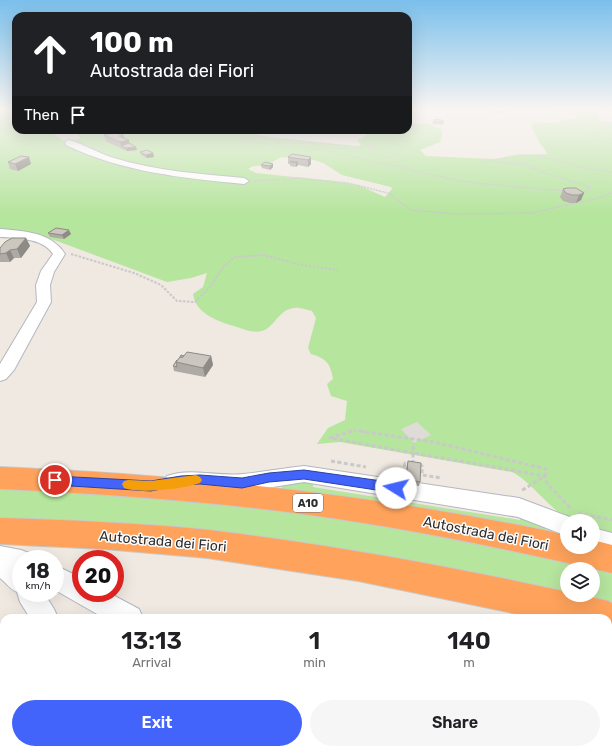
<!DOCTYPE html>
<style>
:root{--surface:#fff;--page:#f6f6f6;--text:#202124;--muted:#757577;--accent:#4264fb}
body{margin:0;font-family:Rubik,sans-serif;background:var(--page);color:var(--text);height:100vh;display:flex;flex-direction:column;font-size:15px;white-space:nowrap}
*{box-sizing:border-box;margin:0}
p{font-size:13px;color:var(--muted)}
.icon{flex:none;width:22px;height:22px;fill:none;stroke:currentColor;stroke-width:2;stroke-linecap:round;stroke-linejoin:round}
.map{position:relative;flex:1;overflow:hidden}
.details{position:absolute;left:0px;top:614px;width:612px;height:140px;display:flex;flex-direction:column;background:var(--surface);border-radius:12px 12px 0 0;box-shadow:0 4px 16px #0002}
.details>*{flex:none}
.banner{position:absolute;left:12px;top:12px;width:400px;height:122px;border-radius:12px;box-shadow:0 4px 16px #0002;background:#202124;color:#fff;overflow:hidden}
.controls{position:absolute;left:560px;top:514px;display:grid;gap:8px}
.controls a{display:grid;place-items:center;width:40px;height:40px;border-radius:50%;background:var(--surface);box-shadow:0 4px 16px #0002;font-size:20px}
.speed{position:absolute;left:12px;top:550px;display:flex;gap:8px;font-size:20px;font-weight:700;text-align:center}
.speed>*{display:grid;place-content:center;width:52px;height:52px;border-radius:50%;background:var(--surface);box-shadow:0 4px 16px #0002;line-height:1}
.speed small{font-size:10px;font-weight:400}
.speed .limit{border:6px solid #d22;background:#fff;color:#111}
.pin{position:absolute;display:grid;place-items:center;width:34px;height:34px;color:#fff;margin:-17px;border:2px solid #fff;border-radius:50%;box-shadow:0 1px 4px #0007}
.me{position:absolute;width:44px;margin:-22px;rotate:279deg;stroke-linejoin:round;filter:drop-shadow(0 0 3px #0008)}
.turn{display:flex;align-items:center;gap:14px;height:84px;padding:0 12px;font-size:18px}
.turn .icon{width:52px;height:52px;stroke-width:2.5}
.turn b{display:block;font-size:28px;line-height:34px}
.then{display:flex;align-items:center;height:38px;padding:0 12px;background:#0003;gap:8px;font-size:15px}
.eta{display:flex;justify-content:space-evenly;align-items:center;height:68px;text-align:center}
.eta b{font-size:24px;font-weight:600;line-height:28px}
.action{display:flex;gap:8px;margin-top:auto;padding:8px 12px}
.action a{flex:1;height:46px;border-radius:24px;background:var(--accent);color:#fff;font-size:16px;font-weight:600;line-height:46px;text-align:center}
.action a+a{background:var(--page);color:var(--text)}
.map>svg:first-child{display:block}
.green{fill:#b6e59e;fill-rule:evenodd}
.plaza{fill:#dfdcd8}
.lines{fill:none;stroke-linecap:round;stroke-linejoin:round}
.minor-casing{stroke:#b4b7c1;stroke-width:2}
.highway-casing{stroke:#c9c9c9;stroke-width:2}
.path-far4{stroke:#c9c9c9;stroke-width:1;stroke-dasharray:1.5 1;stroke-linecap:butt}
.path-far3{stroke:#c9c9c9;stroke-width:1.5;stroke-dasharray:2 1;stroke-linecap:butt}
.path-far2{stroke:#c9c9c9;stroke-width:2;stroke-dasharray:2.5 1.5;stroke-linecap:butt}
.path-far1{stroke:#c9c9c9;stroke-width:2.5;stroke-dasharray:3 2;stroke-linecap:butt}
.path{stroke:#c9c9c9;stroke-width:3;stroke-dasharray:4 2.5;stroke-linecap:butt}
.minor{fill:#fff;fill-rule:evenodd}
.highway{fill:#ffa35c;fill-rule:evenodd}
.wall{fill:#afaba4}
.shaded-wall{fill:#8e8b86}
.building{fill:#cbc7bf;stroke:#8e8b86}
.route{fill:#4264fb;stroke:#2b41a3}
.slow{fill:#f59e0b}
.labels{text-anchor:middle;stroke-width:3;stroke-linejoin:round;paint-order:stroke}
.shield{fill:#fff;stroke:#6d6d6d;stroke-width:1}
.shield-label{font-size:11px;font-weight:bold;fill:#2e2e2e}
.near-street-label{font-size:14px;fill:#2e2e2e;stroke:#fff}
</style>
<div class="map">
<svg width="612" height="754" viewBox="0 0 612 754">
<rect width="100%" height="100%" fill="#efe9e1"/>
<g class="green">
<path d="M 0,109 L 9,109 L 16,116 L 16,130 C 35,130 50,128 65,142 L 79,139 L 80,137 L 74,130 L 190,130 L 200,133 L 198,130 L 244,130 L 254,134 L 275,138 L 358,146 L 361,145 L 357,139 L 362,139 L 368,132 L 373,130 L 408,130 L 408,123 L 429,124 L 441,129 L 442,135 L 440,142 L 420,150 L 426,156 L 494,159 L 519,155 L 548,154 L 539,142 L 531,125 L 535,122 L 554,123 L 581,116 L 545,109 L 603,109 L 598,112 L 600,121 L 612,123 L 612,537 L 593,530 L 593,521 C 587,521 579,522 574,521 C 552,514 533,482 512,472 L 340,442 L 317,444 L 328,428 L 345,420 L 347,401 L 331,396 L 327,384 L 333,379 C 330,363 327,359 311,354 L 308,348 L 316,318 L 312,311 C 307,310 299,307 294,308 C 279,309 274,328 262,331 C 253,333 246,330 237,327 C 220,322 196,315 193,294 L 203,287 L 207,273 L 191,278 L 167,282 L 57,241 L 31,234 L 0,231 ZM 281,157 L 314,160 L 323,163 L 342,175 L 391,187 L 392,189 L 385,197 L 358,185 L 332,181 L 256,173 L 248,169 L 253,166 L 267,165 Z"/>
<polygon points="313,481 313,487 520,520 520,515 545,527 546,530 545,532 283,489 281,486 281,484"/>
<path d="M 0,487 C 101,493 203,500 303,513 C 407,527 509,550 612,570 L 612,606 L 0,520 ZM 567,569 L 593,569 L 593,595 L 567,595 Z"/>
</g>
<polygon class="plaza" points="417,422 431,435 414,443 401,429"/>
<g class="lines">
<defs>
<g id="minor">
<path d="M 69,140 C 84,144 99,154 114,158 C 156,171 201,174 244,178 L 249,181 L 244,184 C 182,178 122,172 66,145 L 65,143 L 66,141 Z"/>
<path d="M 0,229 C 24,231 51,232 65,254 L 54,272 L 50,285 L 51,302 L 14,370 L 6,379 L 0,381 L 0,364 L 37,302 L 36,285 L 41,271 L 53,254 C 43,238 17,238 0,237 Z"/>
<path d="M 304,466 L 519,498 L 575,519 L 576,521 L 567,521 L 567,536 L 518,517 L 304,482 L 242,492 L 200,489 L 174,491 L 167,488 L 164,482 L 167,476 C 192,467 217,477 243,474 C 263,472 284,468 304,466 Z"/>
<polygon points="593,528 612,533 612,555 589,547 593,547"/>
<path d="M 0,546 L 21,550 L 29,553 L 32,559 L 21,559 L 21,593 L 44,593 L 54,609 L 58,618 L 30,618 L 20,602 L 17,592 C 11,590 6,583 0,578 Z"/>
<polygon points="55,565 81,578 81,593 109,593 139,609 143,618 104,618 55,590"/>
<rect x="70" y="750" width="30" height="4"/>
<polygon points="215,750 246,750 247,754 216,754"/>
<polygon points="250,750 280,750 279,754 249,754"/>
<rect x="413" y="750" width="30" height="4"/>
</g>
<g id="highway">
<path d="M 0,467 C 191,475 380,495 567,535 L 567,547 L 593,547 L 593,540 L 612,545 L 612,573 C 512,550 412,529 310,515 C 207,501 104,494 0,489 Z"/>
<path d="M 0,518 C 70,520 140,523 209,530 C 326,544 443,565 558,590 L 567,592 L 567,595 L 580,595 L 608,601 L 612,603 L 612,633 L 608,635 L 608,618 L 536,618 L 358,581 L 207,558 L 104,549 L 0,544 Z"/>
</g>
</defs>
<use href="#minor" class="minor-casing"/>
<use href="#highway" class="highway-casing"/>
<g class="path-far4">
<polyline points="612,122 606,128 591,134 612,144"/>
<polyline points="110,130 115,132 120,130"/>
<polyline points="240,130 256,136 356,147 374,144 377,146 368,147 368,149 398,155 386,157 308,143 283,144 256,137 239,138 246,142 330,151 379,163"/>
<path d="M 509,163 L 486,161 C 495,161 502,158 511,156 C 531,152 548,158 567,163"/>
</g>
<g class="path-far3">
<polyline points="373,162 403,167 413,171 465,182 564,191"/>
<polyline points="499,162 526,165 542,172 590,187 586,191 580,193"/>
<polyline points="564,162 579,167 612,172"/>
<polyline points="254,181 299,178 348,183 388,193 411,210 456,214 531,213 595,199 612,193"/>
</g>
<polyline class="path-far2" points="71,254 134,273 161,285 177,301 195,302 211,286 224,266 235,257 264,255 301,265 338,270"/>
<polyline class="path-far1" points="349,432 354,430 365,432"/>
<g class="path">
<polyline points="352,431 330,438 413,453 414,443"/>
<polyline points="359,431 434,442 546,469 545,476 521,491"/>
<polyline points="331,461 366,467"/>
<polyline points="413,464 413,453 545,476 547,483 572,510"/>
<polyline points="419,465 422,466 422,475 442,478"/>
<polyline points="403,473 405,463 409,464"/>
<polyline points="578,513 612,520"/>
</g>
<use href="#minor" class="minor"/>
<use href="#highway" class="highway"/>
</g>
<g class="wall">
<polygon points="522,109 533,109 529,110"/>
<polygon points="492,110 508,110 507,113 491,113"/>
<polygon points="433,121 444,122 443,125 432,124"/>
<polygon points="326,130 340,130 340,132 327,132"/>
<polygon points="346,130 351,130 351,134 346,133"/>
<polygon points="104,135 124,138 129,140 129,143 136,147 137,150 127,151 122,149 106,141"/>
<polygon points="140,152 153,153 154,157 147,158 141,155"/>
<polygon points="29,157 31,164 18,171 10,169 8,162"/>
<polygon points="288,157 311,157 311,164 308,167 298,165 296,167 290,166 290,164 288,164"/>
<polygon points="273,164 273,167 270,170 262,168 261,165"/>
<polygon points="563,189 584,193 581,200 576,203 570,203 563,201 560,197"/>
<polygon points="48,233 71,234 64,239 50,237"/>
<polygon points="26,238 30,246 21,258 14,258 10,262 0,262 0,248"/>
<polygon points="181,355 184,356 211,356 213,365 205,377 174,371 173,366"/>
<polygon points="408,461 420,482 419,486 405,484 407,465"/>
</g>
<g class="shaded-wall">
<polygon points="58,130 71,130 59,133"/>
<polygon points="123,134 125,140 129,140 130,147 136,147 137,150 127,151 126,148 121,146 122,149 120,142 119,136"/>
<polygon points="153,153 154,157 147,158 146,155"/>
<polygon points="29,157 31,164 18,171 15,164"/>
<polygon points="311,157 311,164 308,167 308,160"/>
<polygon points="298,162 298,165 296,167 296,163"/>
<polygon points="273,164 273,167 270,170 270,166"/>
<polygon points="584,193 581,200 576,203 579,195"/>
<polygon points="69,230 71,234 64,239 62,235"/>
<polygon points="26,238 30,246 21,258 17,249"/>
<polygon points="10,250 14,258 10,262 6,253"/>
<polygon points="211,356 213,365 205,377 203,368"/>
</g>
<g class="building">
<polygon points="495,109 502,109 508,110 492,110"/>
<polygon points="435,119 442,120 444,122 433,121"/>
<polygon points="118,132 123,134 119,136 129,140 120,142 104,135"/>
<polygon points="129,143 136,147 126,148 121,146"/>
<polygon points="147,150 153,153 146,155 140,152"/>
<polygon points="292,154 311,157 308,160 288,157"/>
<polygon points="21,156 29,157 15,164 8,162"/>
<polygon points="290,161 298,162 296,163 290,162"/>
<polygon points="265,162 273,164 270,166 261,165"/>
<polygon points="567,188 576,188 584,193 579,195 572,195 566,193 563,189"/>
<polygon points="56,228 69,230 62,235 48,233"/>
<polygon points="12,238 26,238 17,249 10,250 6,253 0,254 0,248 5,242"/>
<polygon points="187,352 211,356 203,368 176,362 180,357 183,357"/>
<polygon points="181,355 184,356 183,357 180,357"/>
<polygon points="177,360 176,362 177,367 173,366"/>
<polygon points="408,461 421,463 420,482 406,479"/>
</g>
<linearGradient id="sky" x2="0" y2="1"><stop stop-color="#7abfeb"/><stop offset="0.51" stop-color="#f8f5f2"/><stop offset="1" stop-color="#f8f5f2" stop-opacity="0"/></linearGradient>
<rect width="612" height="214" fill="url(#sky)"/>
<polygon class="route" points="304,470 396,483 400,485 402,488 400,491 396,493 304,479 269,482 242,488 200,484 181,485 151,491 55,485 51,484 50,480 51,477 55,476 151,481 181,476 200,475 242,478 269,473"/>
<path class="slow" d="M 196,475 L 200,477 L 202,480 L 200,483 C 183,489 141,494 124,488 L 122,484 L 124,481 L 128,480 L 151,481 Z"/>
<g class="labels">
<rect class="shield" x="293" y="494" width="30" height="18" rx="3"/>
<g class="shield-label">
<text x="308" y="507">A10</text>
</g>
<g class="near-street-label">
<text transform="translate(486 533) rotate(11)" y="5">Autostrada dei Fiori</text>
<text transform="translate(163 541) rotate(5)" y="5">Autostrada dei Fiori</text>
</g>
</g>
</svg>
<div class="controls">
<a><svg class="icon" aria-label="sound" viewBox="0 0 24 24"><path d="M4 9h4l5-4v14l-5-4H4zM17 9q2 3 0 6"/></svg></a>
<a><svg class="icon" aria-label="layers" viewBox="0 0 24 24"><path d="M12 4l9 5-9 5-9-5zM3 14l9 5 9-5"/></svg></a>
</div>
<div class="speed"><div>18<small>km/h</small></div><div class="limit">20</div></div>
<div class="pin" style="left:55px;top:480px;background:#d93025"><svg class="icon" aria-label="arrive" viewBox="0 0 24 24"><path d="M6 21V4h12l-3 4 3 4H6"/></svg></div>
<svg class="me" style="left:396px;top:488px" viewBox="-20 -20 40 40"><circle r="19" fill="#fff"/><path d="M0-13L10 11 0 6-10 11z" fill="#4264fb"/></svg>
<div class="banner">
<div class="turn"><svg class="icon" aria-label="ahead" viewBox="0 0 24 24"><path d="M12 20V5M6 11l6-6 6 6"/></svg><div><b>100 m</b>Autostrada dei Fiori</div></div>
<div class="then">Then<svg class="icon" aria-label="arrive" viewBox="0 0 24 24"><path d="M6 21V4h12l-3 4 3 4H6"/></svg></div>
</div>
<section class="details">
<div class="eta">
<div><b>13:13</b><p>Arrival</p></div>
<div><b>1</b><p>min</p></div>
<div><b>140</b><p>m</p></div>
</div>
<div class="action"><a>Exit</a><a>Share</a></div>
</section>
</div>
